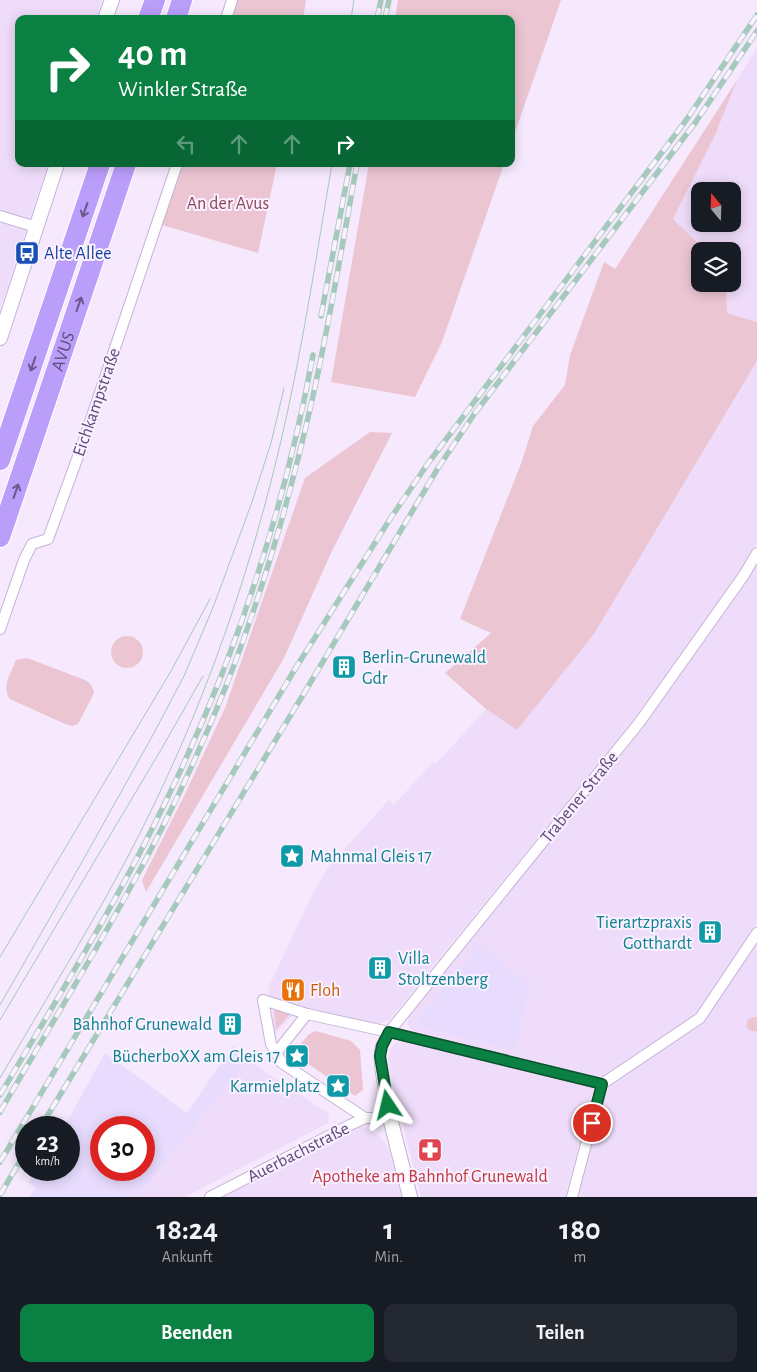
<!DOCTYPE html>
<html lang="de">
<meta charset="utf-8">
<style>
:root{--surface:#171b24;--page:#242831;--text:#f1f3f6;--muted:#9ea1a6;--accent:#0b8043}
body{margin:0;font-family:"Alegreya Sans",sans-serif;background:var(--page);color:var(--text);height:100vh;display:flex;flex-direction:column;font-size:19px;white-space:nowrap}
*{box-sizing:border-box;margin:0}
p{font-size:16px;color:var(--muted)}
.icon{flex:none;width:28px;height:28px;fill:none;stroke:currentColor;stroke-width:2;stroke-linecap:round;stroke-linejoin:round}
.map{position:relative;height:1197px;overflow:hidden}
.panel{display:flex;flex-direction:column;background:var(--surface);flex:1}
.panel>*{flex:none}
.guide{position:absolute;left:15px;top:15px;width:500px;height:152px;border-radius:10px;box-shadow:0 2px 12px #0003;background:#0b8043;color:#fff;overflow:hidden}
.needle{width:32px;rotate:341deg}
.tools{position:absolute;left:691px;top:182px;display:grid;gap:10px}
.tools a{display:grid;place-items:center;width:50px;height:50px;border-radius:10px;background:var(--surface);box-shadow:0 2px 12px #0003;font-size:25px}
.speed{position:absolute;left:15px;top:1116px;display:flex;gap:10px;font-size:25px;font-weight:700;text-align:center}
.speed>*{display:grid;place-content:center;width:65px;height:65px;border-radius:50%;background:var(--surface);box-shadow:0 2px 12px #0003;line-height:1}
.speed small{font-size:12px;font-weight:400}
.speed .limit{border:8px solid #d22;background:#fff;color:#111}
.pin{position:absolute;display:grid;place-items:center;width:42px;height:42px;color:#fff;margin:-21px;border:2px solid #fff;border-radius:50%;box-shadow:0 1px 5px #0007}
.me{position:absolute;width:55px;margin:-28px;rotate:350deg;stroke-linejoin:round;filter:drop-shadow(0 0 4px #0008)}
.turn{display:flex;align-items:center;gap:18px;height:105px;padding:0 20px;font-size:22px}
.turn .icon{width:65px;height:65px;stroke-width:2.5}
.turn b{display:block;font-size:35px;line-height:42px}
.lanes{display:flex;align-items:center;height:48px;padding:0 20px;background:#0003;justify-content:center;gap:25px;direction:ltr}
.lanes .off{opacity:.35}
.eta{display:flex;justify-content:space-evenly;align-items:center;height:85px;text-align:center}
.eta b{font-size:30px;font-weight:700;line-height:35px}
.cta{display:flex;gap:10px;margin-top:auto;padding:10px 20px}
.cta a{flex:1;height:58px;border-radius:10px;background:var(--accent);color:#fff;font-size:20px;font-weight:700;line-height:58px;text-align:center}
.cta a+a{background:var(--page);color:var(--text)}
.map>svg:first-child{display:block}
.residential{fill:#efdcfa;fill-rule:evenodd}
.commercial{fill:#e8dcfe;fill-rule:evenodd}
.green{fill:#ecc5d3}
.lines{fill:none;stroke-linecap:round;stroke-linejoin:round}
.minor-casing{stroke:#c4b3d5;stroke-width:12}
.tertiary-casing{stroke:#c4b3d5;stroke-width:16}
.motorway-casing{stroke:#fff;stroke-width:22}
.minor{stroke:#fff;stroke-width:10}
.tertiary{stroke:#fff;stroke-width:14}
.motorway{stroke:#bb9dfa;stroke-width:20}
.tram{stroke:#a5c9ba;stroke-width:1}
.rail-casing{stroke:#a5c9ba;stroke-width:5.5}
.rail{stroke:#faf0ff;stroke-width:4;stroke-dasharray:11;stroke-linecap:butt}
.oneway{stroke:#6c568c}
.route-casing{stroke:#07532c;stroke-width:12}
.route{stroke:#0b8043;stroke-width:9}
.labels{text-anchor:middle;stroke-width:4;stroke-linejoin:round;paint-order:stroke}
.park-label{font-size:18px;fill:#8c4757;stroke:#faf0ff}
.transit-label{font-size:18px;fill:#164399;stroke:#faf0ff;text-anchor:start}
.street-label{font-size:18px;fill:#5e4a79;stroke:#faf0ff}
.culture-label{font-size:18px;fill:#0d838f;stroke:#faf0ff;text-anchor:end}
.food-label{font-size:18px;fill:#c56008;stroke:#faf0ff;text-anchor:start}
.health-label{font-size:18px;fill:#be3a42;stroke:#faf0ff}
</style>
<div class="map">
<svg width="757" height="1197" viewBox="0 0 757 1197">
<rect width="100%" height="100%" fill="#f6e8fd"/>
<g class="residential">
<polygon points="0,0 102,0 96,19 19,19 19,164 48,164 0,308"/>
<path d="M 757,48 L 757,322 L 727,313 L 726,284 L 732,284 L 732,251 L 706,251 L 673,219 L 716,133 L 737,80 ZM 700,191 L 732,191 L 732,224 L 700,224 Z"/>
<polygon points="757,361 757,542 739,572 636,717 390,1019 379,1024 360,1022 273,1000 271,998 269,995 268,991 269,986 311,897 329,866 389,800 394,805 433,762 436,764 486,709 517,729 594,634"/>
<polygon points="757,565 757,923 694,1016 603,1076 598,1077 416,1032 412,1030 407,1024 409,1016 643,726 745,584"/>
<polygon points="757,943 757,1197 577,1197 607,1086 702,1024"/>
<polygon points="276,1008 292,1014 292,1016 275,1034 274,1033 272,1012"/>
<polygon points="403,1041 591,1086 594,1091 565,1197 421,1197 389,1069 388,1061 390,1049 393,1045 397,1042"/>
<polygon points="248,1060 329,1114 328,1123 185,1197 137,1197"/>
<polygon points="361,1127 367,1128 375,1133 383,1140 387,1146 390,1152 401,1197 223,1197 352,1131"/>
</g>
<g class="commercial">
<polygon points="479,945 530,985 515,1050 421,1027 418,1019"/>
<path d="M 233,1046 L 248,1060 L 137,1197 L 29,1197 L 36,1188 L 28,1182 L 36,1170 L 69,1170 L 69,1128 L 64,1127 L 105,1053 L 187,1113 ZM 101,1128 L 144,1128 L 144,1170 L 101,1170 Z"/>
</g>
<g class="green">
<polygon points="237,0 306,0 303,19 231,19"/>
<polygon points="398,0 561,0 511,144 511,19 395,19"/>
<polygon points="737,80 716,133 673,219 706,251 700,251 700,284 726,284 727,313 757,322 757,361 594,634 517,730 486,709 445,673 491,633 460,619 522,461 533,426 565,385 570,355 604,262 615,269"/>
<polygon points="182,164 277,164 258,253 162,225"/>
<polygon points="369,164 504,164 442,342 415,397 331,382"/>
<polygon points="370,432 392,433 331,553 284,658 146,892 142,880 185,794 225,708 305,478"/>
<circle cx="127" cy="652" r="16"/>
<path d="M 27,658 L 85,680 C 90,683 93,686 94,693 L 78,724 L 72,726 L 65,724 L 10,699 C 1,687 11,673 16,660 Z"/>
<polygon points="274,1010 290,1014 276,1030"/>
<path d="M 755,1017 L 757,1017 L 757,1031 C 749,1033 744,1027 748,1019 Z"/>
<polygon points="316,1031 351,1041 360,1050 363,1090 355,1096 301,1059 299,1046 309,1034"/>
</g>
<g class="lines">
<defs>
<g id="minor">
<polyline points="226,19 232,0"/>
<polyline points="0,216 36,227"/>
<polyline points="0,629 24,560 32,544 48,539 85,437 177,164"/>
<polyline points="276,1053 307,1014"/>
<polyline points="365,1118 282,1063 271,1044 263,1000 307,1014 389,1032 602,1084 700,1018 757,933"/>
<path d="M 210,1197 L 350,1125 L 365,1118 L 390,1118 C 387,1099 376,1064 381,1047 C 383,1042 386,1037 389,1032 L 639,723 L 744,575 L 757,553"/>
<polyline points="572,1197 602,1084"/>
</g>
<g id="tertiary">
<polyline points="105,19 112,0"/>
<polyline points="0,338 57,164"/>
<polyline points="390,1118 410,1197"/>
</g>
<g id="motorway">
<polyline points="148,19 155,0"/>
<polyline points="176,19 182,0"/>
<polyline points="0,460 100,164"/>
<path id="s1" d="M 0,537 L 126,164"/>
</g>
</defs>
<use href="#minor" class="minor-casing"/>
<use href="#tertiary" class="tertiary-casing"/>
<use href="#motorway" class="motorway-casing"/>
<use href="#minor" class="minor"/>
<use href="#tertiary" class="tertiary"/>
<use href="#motorway" class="motorway"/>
<g class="tram">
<polyline points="351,19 354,0"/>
<polyline points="0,957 171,671 210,599"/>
<polyline points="0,1005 82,862 154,733 184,676 214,605 252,502 271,443 284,388"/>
<polyline points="0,1020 162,748 203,676"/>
<path d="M 0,1078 C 34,1020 69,962 102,904 C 140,837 174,766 202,695 C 234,614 260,530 280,445 C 302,352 316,258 332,164"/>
</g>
<defs>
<g id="rail">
<polyline points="377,19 381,0"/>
<polyline points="385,19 389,0"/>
<polyline points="321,316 350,164"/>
<path d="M 0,1095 C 56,1001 114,907 162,809 C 233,666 284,512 313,355"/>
<path d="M 0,1112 C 43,1038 88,965 129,890 C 166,824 198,756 226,686 C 263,592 291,494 313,396 C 330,319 343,241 357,164"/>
<polyline points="40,1128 309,685 438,468 475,413 695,123 757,31"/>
<polyline points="0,1162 295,669 392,516 429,462 687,119 757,15"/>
<polyline points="0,1195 26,1151"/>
</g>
</defs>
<use href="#rail" class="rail-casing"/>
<use href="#rail" class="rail"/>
</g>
<defs><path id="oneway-shaft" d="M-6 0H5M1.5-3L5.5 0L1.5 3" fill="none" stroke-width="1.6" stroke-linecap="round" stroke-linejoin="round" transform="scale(1.25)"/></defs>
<g class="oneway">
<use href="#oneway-shaft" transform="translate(85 210) rotate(109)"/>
<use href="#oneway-shaft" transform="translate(79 304) rotate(-71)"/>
<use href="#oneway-shaft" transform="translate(33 364) rotate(109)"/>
<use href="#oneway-shaft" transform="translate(16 491) rotate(-71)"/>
</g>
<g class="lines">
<defs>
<polyline id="route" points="388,1105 380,1056 382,1046 389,1032 602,1084 592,1123"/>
</defs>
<use href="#route" class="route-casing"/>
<use href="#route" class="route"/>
</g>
<defs>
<symbol id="bus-square" viewBox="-11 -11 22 22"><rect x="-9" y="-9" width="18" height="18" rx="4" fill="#1a4fb4" stroke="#faf0ff"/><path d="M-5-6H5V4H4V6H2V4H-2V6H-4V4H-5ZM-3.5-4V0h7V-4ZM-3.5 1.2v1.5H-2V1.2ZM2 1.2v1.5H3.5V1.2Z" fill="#fff"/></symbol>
<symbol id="building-square" viewBox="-11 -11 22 22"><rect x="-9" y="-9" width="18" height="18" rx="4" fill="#0f9aa8" stroke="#faf0ff"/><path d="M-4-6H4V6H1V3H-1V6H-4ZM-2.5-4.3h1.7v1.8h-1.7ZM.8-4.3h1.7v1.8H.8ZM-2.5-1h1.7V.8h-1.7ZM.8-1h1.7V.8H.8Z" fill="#fff"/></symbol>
<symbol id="sight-square" viewBox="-11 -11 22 22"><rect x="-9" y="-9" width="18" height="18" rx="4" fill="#0f9aa8" stroke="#faf0ff"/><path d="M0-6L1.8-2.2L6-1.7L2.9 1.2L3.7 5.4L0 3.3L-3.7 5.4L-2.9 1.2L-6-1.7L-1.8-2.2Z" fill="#fff"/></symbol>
<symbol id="restaurant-square" viewBox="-11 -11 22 22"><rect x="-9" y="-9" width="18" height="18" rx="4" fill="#e8710a" stroke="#faf0ff"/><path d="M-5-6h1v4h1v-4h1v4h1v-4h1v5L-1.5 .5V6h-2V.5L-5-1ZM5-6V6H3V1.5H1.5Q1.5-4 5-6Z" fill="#fff"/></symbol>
<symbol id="pharmacy-square" viewBox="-11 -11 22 22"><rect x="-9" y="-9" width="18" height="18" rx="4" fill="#e0444e" stroke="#faf0ff"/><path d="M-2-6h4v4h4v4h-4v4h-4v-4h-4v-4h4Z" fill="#fff"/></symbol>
</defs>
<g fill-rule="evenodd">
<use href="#bus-square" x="13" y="239" width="28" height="28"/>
<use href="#building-square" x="330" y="653" width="28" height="28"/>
<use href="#sight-square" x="278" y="842" width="28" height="28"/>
<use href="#building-square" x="696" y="918" width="28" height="28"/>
<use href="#building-square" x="366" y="954" width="28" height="28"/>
<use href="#restaurant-square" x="279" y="976" width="28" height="28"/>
<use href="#building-square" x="216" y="1010" width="28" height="28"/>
<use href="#sight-square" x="283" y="1042" width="28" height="28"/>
<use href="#sight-square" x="324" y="1072" width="28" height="28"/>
<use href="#pharmacy-square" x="416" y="1136" width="28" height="28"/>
</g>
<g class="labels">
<g class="park-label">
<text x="228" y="209">An der Avus</text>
</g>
<g class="transit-label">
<text x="44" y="259">Alte Allee</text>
</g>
<g class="street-label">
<text dy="6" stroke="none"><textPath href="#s1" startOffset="196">AVUS</textPath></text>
<text transform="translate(96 402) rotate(-71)" y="6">Eichkampstraße</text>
<text transform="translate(579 797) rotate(-51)" y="6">Trabener Straße</text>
<text transform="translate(298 1152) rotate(-27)" y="6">Auerbachstraße</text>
</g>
<g class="culture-label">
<text x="362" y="663" text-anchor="start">Berlin-Grunewald<tspan x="362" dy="21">Gdr</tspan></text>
<text x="310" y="862" text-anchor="start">Mahnmal Gleis 17</text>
<text x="692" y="928">Tierartzpraxis<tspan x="692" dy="21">Gotthardt</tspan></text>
<text x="398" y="964" text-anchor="start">Villa<tspan x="398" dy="21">Stoltzenberg</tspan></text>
<text x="212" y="1030">Bahnhof Grunewald</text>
<text x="280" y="1062">BücherboXX am Gleis 17</text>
<text x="320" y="1092">Karmielplatz</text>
</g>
<g class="food-label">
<text x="310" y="996">Floh</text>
</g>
<g class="health-label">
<text x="430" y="1182">Apotheke am Bahnhof Grunewald</text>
</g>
</g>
</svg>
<div class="tools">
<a><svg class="needle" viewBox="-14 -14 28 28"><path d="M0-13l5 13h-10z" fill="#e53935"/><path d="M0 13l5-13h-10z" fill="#9ea1a6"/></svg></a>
<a><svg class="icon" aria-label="layers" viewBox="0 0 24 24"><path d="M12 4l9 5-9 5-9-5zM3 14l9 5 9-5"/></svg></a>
</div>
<div class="speed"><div>23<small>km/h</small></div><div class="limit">30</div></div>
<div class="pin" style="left:592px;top:1123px;background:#d93025"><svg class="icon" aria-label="arrive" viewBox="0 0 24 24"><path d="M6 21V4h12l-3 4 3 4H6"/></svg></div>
<svg class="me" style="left:388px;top:1105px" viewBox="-20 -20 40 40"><path d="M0-17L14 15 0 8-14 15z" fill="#0b8043" stroke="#fff" stroke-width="4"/></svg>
<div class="guide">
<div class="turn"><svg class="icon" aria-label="right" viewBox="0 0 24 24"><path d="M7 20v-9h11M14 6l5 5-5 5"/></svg><div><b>40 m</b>Winkler Straße</div></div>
<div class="lanes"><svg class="icon off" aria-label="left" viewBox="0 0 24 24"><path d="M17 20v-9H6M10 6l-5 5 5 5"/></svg><svg class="icon off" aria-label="ahead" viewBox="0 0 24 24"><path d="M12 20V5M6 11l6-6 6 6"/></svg><svg class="icon off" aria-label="ahead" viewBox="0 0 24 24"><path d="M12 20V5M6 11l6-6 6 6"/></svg><svg class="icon" aria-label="right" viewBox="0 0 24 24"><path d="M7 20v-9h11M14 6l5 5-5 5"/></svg></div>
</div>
</div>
<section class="panel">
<div class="eta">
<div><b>18:24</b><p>Ankunft</p></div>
<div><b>1</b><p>Min.</p></div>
<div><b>180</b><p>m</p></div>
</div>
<div class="cta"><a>Beenden</a><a>Teilen</a></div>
</section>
